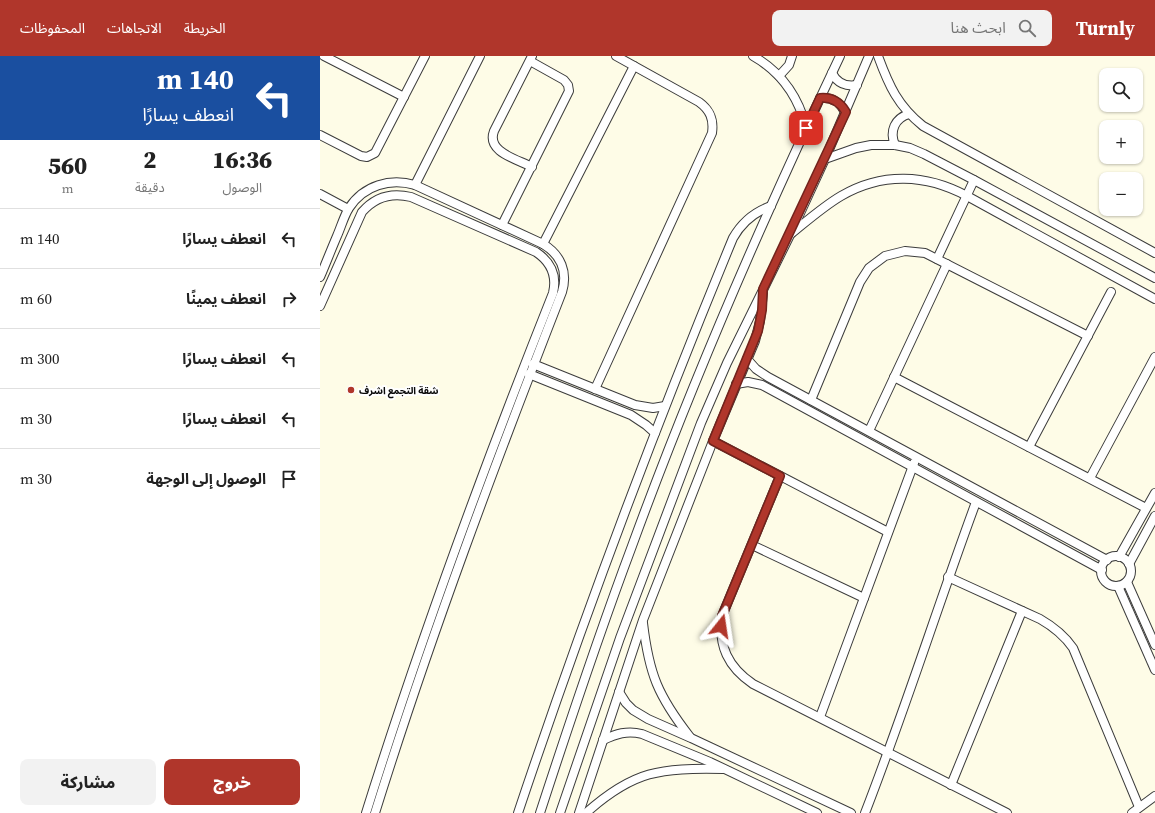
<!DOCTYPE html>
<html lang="ar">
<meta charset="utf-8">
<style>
:root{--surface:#fff;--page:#f2f2f2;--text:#222;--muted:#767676;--line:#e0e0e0;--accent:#b0362b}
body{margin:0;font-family:"Source Serif 4","Noto Sans Arabic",serif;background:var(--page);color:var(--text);direction:rtl;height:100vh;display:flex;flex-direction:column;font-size:15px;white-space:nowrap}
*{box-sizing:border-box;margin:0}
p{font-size:13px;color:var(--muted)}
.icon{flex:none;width:22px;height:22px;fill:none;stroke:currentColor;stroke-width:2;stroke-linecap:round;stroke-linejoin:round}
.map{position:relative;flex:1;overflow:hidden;direction:ltr}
.sheet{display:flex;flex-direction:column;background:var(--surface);width:320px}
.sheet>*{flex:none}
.top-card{background:#1a4fa0;color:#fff;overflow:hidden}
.fabs{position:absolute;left:779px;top:12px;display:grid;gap:8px}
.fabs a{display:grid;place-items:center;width:44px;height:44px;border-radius:8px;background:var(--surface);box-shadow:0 1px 3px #0004;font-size:20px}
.pin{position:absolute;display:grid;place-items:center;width:34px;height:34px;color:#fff;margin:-17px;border-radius:8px;box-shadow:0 2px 6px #0006}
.me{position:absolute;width:44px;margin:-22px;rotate:15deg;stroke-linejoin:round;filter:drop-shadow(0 0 3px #0008)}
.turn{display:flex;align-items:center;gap:14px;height:84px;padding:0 20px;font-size:18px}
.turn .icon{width:52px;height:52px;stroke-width:2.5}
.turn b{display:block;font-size:28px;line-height:34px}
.eta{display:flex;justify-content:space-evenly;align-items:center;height:68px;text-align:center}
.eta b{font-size:24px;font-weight:800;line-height:28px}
.button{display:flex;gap:8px;margin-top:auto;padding:8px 20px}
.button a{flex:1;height:46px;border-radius:8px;background:var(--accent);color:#fff;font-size:16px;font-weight:800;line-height:46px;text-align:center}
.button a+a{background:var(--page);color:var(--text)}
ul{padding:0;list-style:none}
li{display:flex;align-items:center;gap:12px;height:60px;padding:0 20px;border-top:1px solid var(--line)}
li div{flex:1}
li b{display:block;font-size:15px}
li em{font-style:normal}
header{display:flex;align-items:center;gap:24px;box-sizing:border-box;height:56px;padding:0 20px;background:var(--accent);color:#fff}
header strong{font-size:19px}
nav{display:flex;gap:22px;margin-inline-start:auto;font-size:14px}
.search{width:280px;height:36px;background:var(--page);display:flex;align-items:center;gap:10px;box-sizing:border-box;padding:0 14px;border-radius:8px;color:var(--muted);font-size:15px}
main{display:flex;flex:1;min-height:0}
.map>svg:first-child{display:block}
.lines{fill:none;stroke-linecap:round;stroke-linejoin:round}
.minor-casing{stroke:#3c3c3c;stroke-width:10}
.minor{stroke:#fff;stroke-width:8}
.route-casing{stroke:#72231c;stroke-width:10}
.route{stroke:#b0362b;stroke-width:7}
.poi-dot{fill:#b0362b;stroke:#fff;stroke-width:1.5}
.labels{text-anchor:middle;stroke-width:4;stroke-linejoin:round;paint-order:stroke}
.poi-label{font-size:10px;font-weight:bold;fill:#090909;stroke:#fff;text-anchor:start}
</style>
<header>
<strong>Turnly</strong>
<div class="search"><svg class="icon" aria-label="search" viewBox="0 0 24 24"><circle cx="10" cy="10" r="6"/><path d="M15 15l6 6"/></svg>ابحث هنا</div>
<nav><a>الخريطة</a><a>الاتجاهات</a><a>المحفوظات</a></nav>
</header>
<main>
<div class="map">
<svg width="835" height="757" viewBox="0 0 835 757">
<rect width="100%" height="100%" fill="#fefce7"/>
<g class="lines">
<defs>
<g id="minor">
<polyline points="4,0 84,41"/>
<path d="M 433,0 C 461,16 478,40 486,71"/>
<path d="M 558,0 C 569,30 578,50 603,70 L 835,197"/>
<path d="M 512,17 C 517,27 526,31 537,29"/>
<polyline points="459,20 469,9 472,0"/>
<path d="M 500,42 C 511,41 520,46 525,56"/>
<polyline points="0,79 41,100 47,101 55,97 105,0"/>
<path d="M 575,89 C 569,75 575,62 589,58"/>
<polyline points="505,103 536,92 551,89 575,89 590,92 604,98 654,124 835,222"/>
<path d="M 212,111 C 197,103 166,96 174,75 L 212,0"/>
<polyline points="95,129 160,0"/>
<polyline points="0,138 28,153"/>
<polyline points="182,169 249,35 248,29 244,24 210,5"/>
<path d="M 472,177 C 488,164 504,150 521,140 C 562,116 606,118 647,140 L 835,243"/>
<polyline points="223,188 314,10"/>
<polyline points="617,203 654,124"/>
<path d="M 0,221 C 6,207 11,194 17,180 C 21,171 24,160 29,152 C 44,129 70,122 95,129 L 223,188 C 241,199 248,216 242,236 C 175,408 110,581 55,757"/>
<path d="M 0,250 L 42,156 C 55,141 71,136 91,141 L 216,196 C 231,206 237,220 233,237 C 165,408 101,581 46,757"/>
<polyline points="427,303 436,313 448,321 787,504"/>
<polyline points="213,308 315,349 333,352 345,350"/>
<polyline points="209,318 311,359 326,369 335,377"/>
<polyline points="574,321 826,452"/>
<polyline points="416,328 428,326 442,329 782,514"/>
<path d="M 275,333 L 392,77 C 394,63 390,54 379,46 L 296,0"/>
<polyline points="491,344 540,226 549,212 565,200 585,195 605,197 768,280"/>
<polyline points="549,375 627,208"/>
<polyline points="393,385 568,476"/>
<polyline points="709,391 791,236"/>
<path d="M 460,420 L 402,560 C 398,590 408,611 433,628 L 687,757"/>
<polyline points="770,422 835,301"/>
<polyline points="432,489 544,542"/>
<circle cx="796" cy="515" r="15"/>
<polyline points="799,501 835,437"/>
<polyline points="809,508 835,460"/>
<path d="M 628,521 L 720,563 C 734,571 744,579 753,592 L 819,751"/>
<polyline points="807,526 835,589"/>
<polyline points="798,530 835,614"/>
<path d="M 323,567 C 329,618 338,640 370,681"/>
<polyline points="299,636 306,647 313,654 328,663 371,682 531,757"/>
<polyline points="500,661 594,407"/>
<path d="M 283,684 C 296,678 307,674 322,678 L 390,706 L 497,757"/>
<polyline points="631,729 702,555"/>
<path d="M 198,757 C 263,563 335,371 413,182 C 422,166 434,156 451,150"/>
<path d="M 220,757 C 249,668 279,578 312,490 C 373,323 444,160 520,0"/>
<polyline points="240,757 300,582 381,367 407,307 470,179 505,103 549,0"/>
<polyline points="259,757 323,564 393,385 435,285 440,265 443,237"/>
<path d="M 266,757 C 314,714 340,712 403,713"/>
<path d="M 545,757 C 585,654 618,549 656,446"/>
<polyline points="812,757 835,740"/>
</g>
</defs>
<use href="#minor" class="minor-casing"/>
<use href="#minor" class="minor"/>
</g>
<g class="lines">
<defs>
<path id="route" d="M 401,570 L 402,560 L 460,420 L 393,385 L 438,275 L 442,254 L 443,233 L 526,56 C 520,46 511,41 500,42 L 486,72"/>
</defs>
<use href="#route" class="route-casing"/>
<use href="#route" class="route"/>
</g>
<circle class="poi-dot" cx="31" cy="334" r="4"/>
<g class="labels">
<g class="poi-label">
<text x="39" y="338">شقة التجمع اشرف</text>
</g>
</g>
</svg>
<div class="fabs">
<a><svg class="icon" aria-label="search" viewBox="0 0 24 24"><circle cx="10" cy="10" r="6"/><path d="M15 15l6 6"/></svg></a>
<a>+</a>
<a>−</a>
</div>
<div class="pin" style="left:486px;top:72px;background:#d93025"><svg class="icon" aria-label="arrive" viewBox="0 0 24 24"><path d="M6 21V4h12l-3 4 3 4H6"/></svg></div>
<svg class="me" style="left:401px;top:570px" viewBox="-20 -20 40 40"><path d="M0-17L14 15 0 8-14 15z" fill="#b0362b" stroke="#fff" stroke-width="4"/></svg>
</div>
<section class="sheet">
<div class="top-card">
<div class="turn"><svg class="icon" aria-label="left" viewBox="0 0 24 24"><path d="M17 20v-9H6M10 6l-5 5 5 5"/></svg><div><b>140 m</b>انعطف يسارًا</div></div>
</div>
<div class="eta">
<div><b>16:36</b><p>الوصول</p></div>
<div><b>2</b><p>دقيقة</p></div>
<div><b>560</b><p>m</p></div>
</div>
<ul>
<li><svg class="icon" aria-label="left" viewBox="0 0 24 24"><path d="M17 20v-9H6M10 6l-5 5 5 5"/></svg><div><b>انعطف يسارًا</b></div><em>140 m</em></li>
<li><svg class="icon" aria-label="right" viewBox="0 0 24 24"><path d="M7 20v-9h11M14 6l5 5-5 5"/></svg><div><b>انعطف يمينًا</b></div><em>60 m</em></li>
<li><svg class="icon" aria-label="left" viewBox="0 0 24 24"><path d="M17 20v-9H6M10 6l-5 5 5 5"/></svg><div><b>انعطف يسارًا</b></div><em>300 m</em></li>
<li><svg class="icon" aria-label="left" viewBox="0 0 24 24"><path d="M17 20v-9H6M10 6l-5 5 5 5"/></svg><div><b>انعطف يسارًا</b></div><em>30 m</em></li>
<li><svg class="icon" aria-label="arrive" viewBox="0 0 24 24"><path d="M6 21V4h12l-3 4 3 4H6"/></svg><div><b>الوصول إلى الوجهة</b></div><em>30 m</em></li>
</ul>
<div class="button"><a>خروج</a><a>مشاركة</a></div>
</section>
</main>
